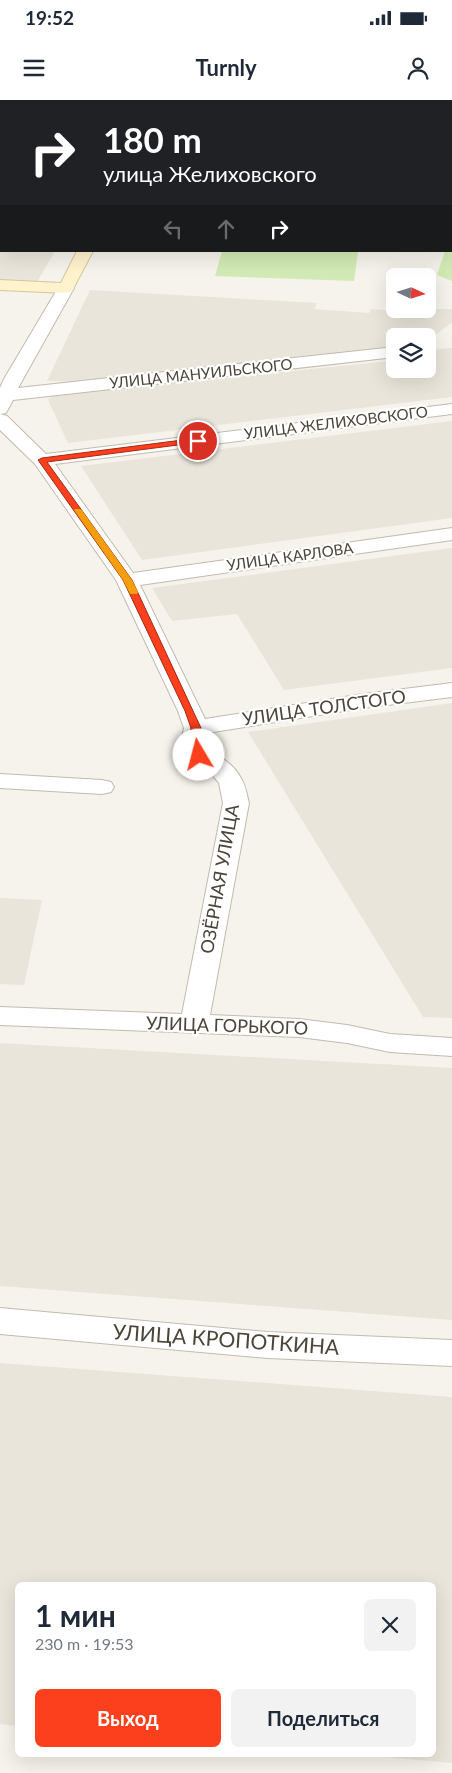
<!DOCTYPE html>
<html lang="ru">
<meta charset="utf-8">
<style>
:root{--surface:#fff;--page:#f2f2f3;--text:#1f2937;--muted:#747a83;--accent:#fc3f1d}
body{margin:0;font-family:Lato,sans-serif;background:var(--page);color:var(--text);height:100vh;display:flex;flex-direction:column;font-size:19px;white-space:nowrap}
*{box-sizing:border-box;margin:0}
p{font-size:16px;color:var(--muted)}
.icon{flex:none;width:28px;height:28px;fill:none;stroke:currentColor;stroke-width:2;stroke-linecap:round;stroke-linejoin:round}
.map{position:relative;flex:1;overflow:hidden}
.side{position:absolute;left:15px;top:1482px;width:421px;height:175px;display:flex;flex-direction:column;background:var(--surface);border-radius:8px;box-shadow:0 5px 20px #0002}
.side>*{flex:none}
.hud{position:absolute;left:0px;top:0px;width:452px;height:152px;box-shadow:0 5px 20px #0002;background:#202124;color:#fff;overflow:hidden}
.needle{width:32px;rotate:94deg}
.fabs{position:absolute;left:386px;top:168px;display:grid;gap:10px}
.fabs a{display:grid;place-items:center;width:50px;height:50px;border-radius:8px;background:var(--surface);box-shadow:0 5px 20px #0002;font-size:25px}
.pin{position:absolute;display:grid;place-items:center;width:42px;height:42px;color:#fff;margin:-21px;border:2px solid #fff;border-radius:50%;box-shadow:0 1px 5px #0007}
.me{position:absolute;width:55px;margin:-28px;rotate:352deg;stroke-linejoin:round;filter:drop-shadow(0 0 4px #0008)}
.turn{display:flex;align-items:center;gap:18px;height:105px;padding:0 20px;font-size:22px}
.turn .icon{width:65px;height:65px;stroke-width:2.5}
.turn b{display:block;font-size:35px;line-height:42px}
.lanes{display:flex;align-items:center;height:48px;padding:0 20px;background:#0003;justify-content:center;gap:25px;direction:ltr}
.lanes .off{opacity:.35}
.round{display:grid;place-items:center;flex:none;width:52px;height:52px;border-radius:8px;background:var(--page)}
.head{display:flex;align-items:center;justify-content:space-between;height:85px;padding:0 20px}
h1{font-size:30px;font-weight:700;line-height:38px}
.action{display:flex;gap:10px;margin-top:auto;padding:10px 20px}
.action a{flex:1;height:58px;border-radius:8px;background:var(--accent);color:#fff;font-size:20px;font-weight:700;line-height:58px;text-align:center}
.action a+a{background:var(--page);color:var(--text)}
.status{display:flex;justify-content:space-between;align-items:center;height:35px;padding:0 25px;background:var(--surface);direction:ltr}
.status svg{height:14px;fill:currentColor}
header{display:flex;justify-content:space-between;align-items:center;height:65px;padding:0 20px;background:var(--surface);font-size:22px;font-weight:700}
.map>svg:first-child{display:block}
.residential{fill:#eae5da}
.education{fill:#efe8d6}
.green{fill:#d2eab5}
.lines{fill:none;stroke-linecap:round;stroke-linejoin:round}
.minor-casing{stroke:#c2bbae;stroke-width:2}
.tertiary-casing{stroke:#c2bbae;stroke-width:2}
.secondary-casing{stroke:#d6c79b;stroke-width:2}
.minor{fill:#fff;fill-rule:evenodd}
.tertiary{fill:#fff;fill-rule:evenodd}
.secondary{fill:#fff3cd;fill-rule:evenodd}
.route{fill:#fc3f1d;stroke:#a42913}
.slow{fill:#f59e0b}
.labels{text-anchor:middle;stroke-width:4.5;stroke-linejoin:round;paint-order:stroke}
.far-street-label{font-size:15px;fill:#4b4439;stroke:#fff}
.street-label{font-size:18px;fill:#4b4439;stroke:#fff}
.near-street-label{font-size:21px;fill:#4b4439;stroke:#fff}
</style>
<div class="status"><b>19:52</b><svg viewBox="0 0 49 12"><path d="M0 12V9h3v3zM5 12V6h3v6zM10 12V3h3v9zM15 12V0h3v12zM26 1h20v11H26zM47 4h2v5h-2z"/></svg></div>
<header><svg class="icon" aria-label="menu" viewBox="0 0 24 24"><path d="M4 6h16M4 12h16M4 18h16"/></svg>Turnly<svg class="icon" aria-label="person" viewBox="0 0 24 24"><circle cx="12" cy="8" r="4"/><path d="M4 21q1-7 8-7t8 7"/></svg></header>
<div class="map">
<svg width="452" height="1673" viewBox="0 0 452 1673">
<rect width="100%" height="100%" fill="#f6f3ec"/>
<g class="residential">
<polygon points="0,0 452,0 452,40 451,1 1,1 1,26"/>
<polygon points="0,38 1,151 55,151 37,182 0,180"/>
<polygon points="90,190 317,203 314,209 369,213 371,209 413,212 414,209 452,209 452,222 428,241 428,236 395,236 395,249 84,282 47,281"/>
<polygon points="452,248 452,297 68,343 48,300 51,295 390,261 388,258 395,257 395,269 428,269 428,254 432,250"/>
<polygon points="452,321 452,418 142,460 81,366"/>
<polygon points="452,448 452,568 284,590 237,514 172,521 152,488"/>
<polygon points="452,603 452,918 423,917 248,632"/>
<polygon points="0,798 42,800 24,885 0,884"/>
<polygon points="0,943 452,968 452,1220 0,1186"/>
<polygon points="0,1263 452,1297 452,1663 361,1655 434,1655 434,1485 18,1485 17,1626 0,1624"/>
</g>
<polygon class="education" points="118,0 408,0 117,1"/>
<g class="green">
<polygon points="452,143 452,181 437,175 445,151 451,151"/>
<polygon points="222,151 339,151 358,152 354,181 215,176"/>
</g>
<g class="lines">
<defs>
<g id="minor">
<path d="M 66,183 L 72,185 L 74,188 L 18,288 L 395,247 L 395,257 L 13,300 L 6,313 L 0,314 L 7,316 L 46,354 L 452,304 L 452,314 L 55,364 L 133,473 L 452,428 L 452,440 L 140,485 L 205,619 L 363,594 L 452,583 L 452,597 L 363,608 L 207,633 C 203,654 216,651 227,662 C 233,666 239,674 242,680 C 246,687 247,696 249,703 L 210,915 L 299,919 L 347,925 L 390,934 L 452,938 L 452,956 L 390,952 L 347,943 L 299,937 L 0,925 L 0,907 L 182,914 L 223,703 L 219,683 L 209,671 L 190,660 L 187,655 L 181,642 L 184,628 L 178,611 L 116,480 L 35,364 L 0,330 L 0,288 L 4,279 L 58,188 L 60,185 Z"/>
<polygon points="0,674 102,680 111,682 114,687 111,692 102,694 0,688"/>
<polygon points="0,1208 268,1232 452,1240 452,1266 268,1258 0,1234"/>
</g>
<rect id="tertiary" x="0" y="27" width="1" height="8"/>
<g id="secondary">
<rect x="451" y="46" width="1" height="8"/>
<polygon points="77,151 93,151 72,191 66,193 0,190 0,180 61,183"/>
</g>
</defs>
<use href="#minor" class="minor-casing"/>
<use href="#tertiary" class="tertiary-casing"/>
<use href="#secondary" class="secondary-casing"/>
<use href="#minor" class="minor"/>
<use href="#tertiary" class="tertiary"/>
<use href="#secondary" class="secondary"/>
</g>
<polygon class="route" points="198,338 202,341 201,342 47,362 132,480 201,628 198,642 204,655 199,658 195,657 188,642 191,628 185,611 123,480 38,360 42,358"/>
<polygon class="slow" points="75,409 81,409 132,480 138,492 137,494 130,494 123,480 74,410"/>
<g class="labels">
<g class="far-street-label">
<text transform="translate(201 274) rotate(-6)" y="5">УЛИЦА МАНУИЛЬСКОГО</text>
<text transform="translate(336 323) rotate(-7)" y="5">УЛИЦА ЖЕЛИХОВСКОГО</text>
<text transform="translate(290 457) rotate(-8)" y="5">УЛИЦА КАРЛОВА</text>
</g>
<g class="street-label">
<text transform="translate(324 608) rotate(-8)" y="6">УЛИЦА ТОЛСТОГО</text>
<text transform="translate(220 779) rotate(-80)" y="6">ОЗЁРНАЯ УЛИЦА</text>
<text transform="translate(227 926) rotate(2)" y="6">УЛИЦА ГОРЬКОГО</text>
</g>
<g class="near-street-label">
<text transform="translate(226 1240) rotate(4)" y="7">УЛИЦА КРОПОТКИНА</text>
</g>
</g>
</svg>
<div class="fabs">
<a><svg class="needle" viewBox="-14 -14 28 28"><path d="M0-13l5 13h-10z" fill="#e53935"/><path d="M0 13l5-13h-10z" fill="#747a83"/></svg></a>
<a><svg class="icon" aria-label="layers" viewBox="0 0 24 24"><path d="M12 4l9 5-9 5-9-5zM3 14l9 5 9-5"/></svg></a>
</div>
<div class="pin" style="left:198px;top:341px;background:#d93025"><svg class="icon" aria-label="arrive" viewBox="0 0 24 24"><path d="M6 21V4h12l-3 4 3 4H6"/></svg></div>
<svg class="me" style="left:199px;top:655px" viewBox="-20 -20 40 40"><circle r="19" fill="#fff"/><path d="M0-13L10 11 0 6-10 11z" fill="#fc3f1d"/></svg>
<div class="hud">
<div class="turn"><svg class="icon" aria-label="right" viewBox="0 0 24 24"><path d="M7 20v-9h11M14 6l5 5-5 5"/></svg><div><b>180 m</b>улица Желиховского</div></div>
<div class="lanes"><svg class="icon off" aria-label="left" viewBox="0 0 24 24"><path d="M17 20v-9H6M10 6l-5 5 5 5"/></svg><svg class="icon off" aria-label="ahead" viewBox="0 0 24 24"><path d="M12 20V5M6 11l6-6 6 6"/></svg><svg class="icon" aria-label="right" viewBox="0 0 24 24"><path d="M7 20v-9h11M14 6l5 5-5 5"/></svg></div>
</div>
<section class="side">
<div class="head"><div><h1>1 мин</h1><p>230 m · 19:53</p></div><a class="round"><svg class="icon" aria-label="close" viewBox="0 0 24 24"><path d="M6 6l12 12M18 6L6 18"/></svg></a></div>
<div class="action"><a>Выход</a><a>Поделиться</a></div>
</section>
</div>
